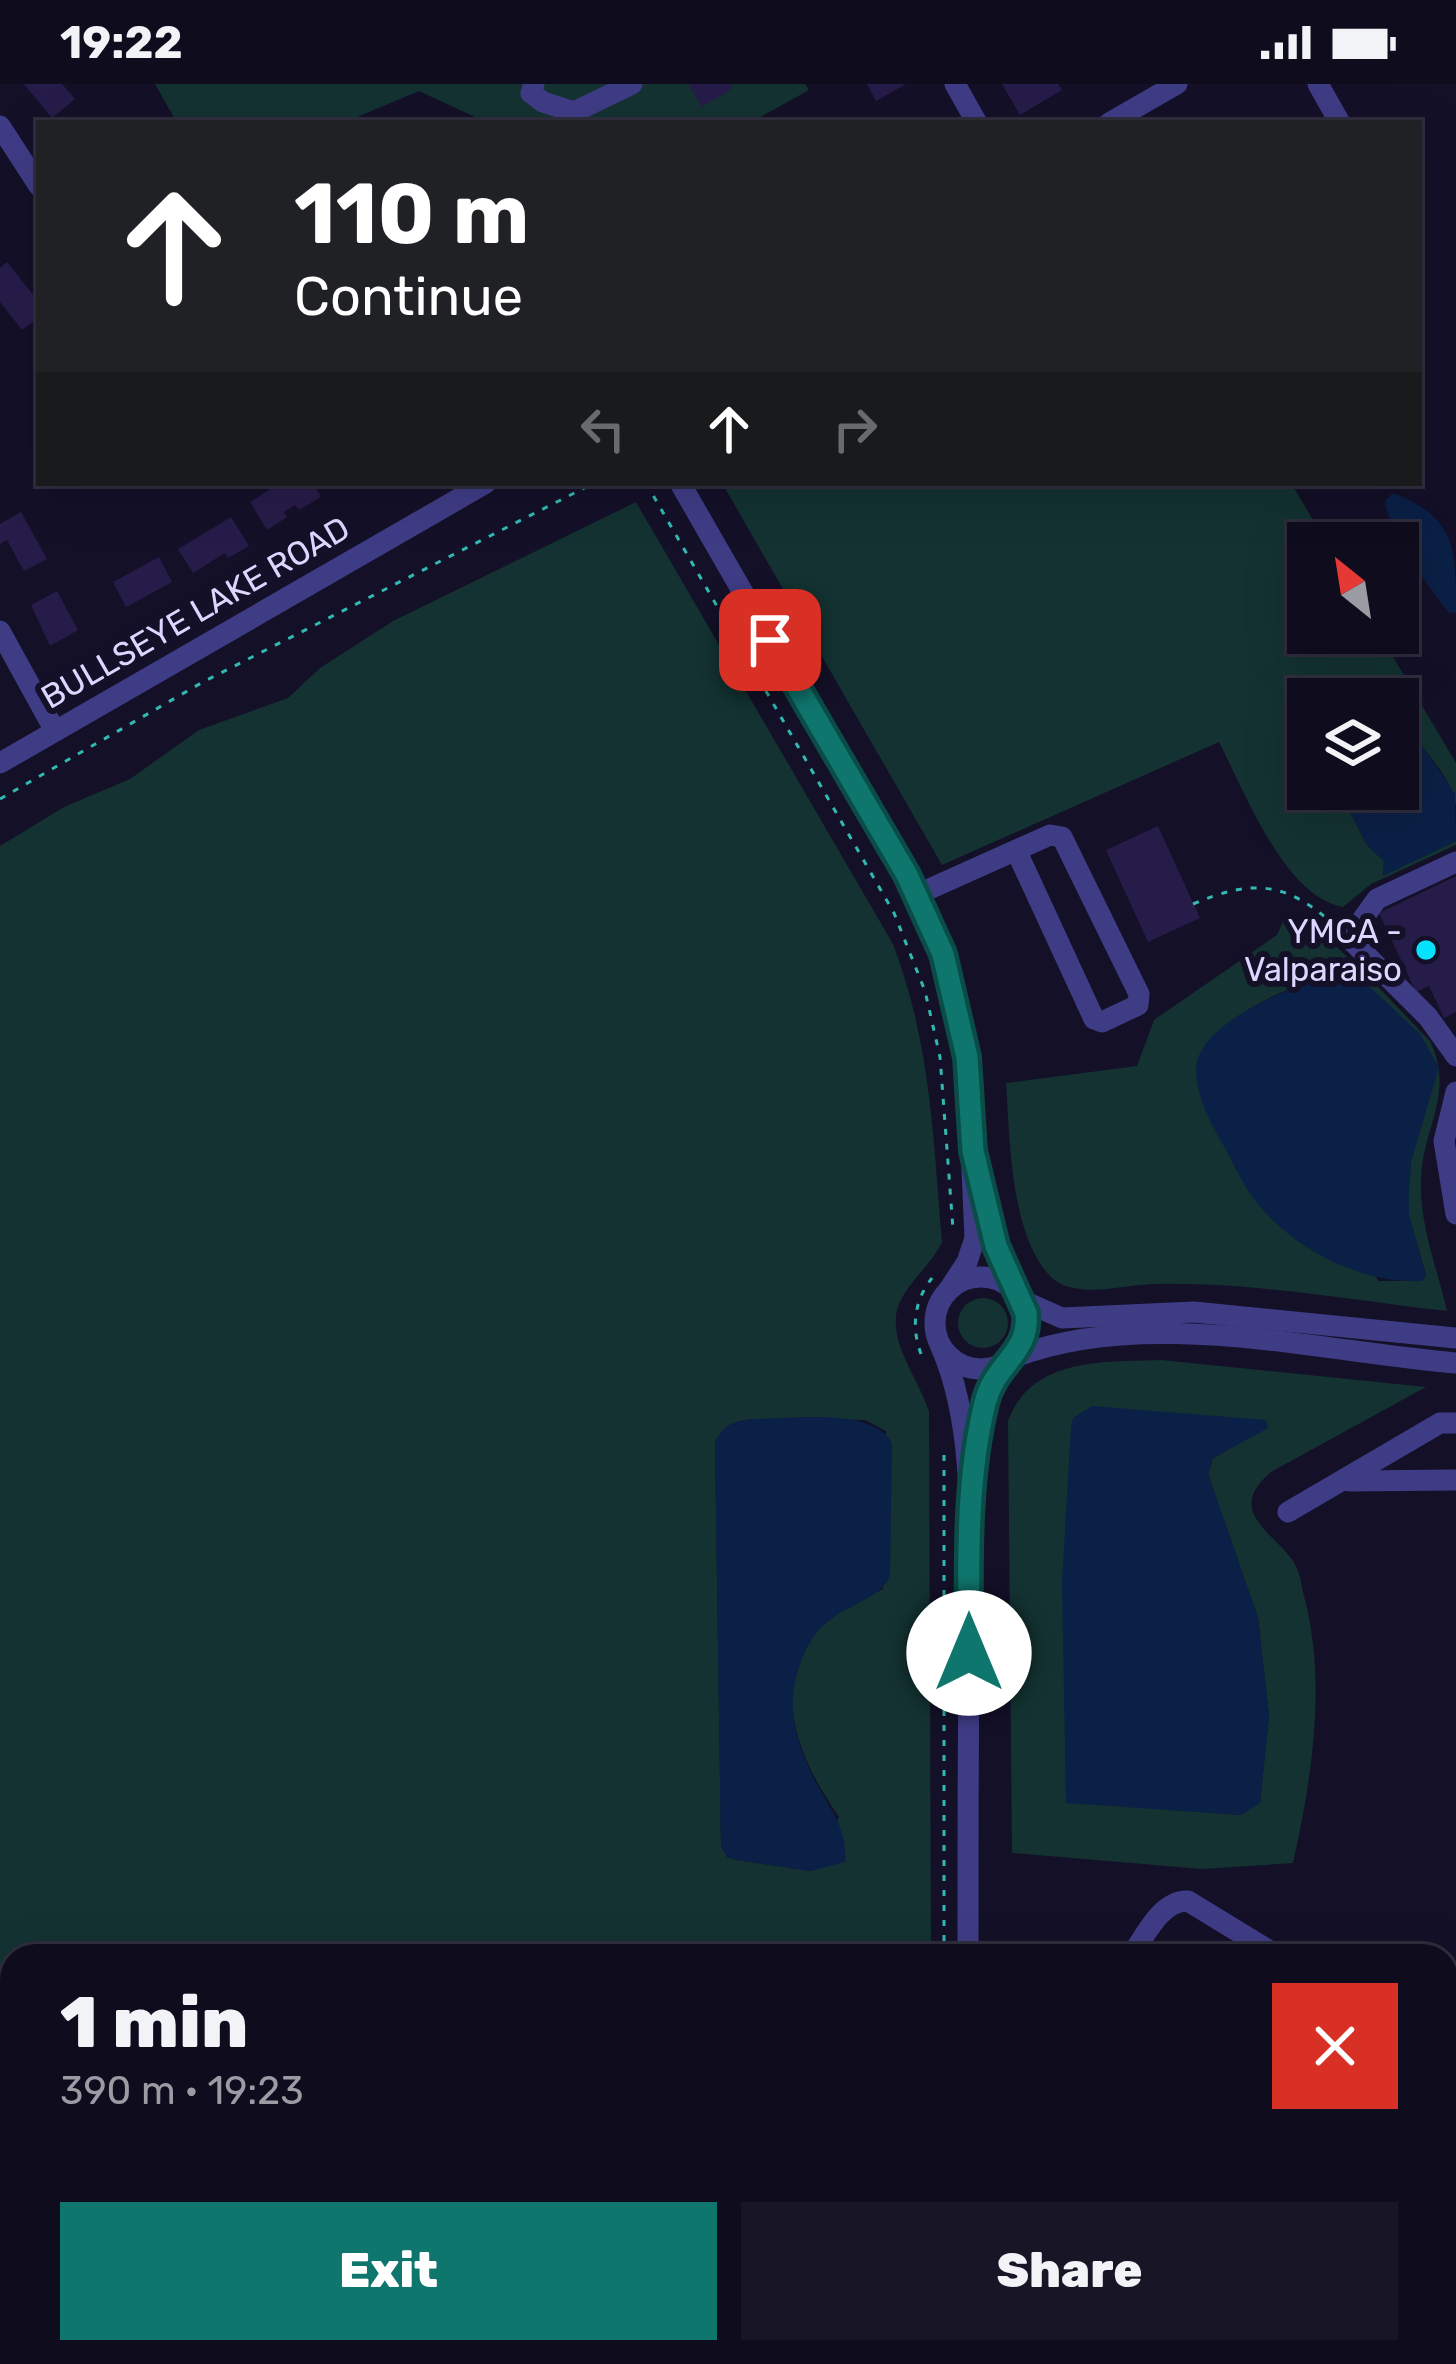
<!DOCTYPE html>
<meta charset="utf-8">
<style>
:root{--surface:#0f0c1e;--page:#181527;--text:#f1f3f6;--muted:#9b9ba4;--line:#2f2c3c;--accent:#0f766e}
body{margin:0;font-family:Rubik,sans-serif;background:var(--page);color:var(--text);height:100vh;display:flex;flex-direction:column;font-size:45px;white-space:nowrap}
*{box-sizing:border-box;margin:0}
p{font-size:39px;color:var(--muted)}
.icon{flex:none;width:66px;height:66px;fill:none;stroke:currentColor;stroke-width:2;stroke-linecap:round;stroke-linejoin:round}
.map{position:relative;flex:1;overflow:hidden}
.sheet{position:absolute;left:0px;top:1860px;width:1458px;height:420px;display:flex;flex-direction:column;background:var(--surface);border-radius:36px 36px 0 0;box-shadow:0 12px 48px #0002,0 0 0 3px var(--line)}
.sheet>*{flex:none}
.guide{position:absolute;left:36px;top:36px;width:1386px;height:366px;border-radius:0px;box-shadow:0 12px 48px #0002,0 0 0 3px var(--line);background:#202124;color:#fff;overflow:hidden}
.needle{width:78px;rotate:330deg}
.tools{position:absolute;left:1287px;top:438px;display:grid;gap:24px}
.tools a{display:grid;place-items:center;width:132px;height:132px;border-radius:0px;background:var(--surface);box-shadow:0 12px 48px #0002,0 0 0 3px var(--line);font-size:60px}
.pin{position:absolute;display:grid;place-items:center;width:102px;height:102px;color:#fff;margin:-51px;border-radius:24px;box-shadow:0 6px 18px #0006}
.me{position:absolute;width:132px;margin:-66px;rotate:0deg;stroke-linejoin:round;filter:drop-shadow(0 0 9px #0008)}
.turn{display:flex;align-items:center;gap:42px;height:252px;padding:0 60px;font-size:54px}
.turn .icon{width:156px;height:156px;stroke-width:2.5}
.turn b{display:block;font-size:84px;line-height:102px}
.lanes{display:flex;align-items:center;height:114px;padding:0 60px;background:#0003;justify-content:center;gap:60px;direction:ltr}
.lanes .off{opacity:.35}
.round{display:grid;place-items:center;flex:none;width:126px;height:126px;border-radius:0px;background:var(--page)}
.headline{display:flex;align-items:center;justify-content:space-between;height:204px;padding:0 60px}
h1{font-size:72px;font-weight:800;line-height:90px}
.cta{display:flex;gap:24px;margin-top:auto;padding:24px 60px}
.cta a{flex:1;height:138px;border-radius:0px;background:var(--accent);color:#fff;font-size:48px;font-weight:800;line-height:138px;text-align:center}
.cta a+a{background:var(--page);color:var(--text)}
.status{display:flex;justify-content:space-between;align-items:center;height:84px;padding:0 60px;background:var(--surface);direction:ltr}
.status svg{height:33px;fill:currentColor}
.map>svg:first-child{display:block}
.green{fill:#133231;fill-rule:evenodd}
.water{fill:#0b2046}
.building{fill:#261c49}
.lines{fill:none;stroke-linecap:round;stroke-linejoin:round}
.path{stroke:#31b9b2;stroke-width:3;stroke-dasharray:6 9;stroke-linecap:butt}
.minor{stroke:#3f3c86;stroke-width:21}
.route-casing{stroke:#0a4d48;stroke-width:30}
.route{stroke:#0f766e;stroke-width:21}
.poi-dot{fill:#05e2fd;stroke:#141028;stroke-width:4.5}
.labels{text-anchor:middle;stroke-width:12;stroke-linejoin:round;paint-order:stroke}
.street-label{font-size:33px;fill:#dcd7ff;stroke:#141028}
.poi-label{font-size:33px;fill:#dcd7ff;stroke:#141028;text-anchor:end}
</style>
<div class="status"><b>19:22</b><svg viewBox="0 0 49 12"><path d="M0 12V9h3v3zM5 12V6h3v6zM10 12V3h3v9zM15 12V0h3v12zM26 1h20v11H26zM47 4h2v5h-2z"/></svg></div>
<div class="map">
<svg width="1456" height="2280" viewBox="0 0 1456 2280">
<rect width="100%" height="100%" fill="#141028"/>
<g class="green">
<polygon points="155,0 805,0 809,6 750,39 488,39 419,7 343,39 177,39"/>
<path d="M 722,399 L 1291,399 L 1327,459 L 1308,459 L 1308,549 L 1379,549 L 1456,679 L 1456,722 C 1451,683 1398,648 1398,615 L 1355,607 L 1346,615 L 1308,615 L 1308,705 L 1338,705 L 1367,761 L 1384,777 L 1383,791 L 1456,757 L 1456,761 L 1371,800 L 1343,823 C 1284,813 1244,706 1219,658 L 942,781 Z"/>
<path d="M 636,418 L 893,860 C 931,961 933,1052 942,1158 C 933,1178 914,1193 903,1212 C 880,1249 918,1292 929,1327 L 931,1872 L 12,1872 L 12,2268 L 1099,2268 L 1119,2280 L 0,2280 L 0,762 L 64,723 L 130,695 L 199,646 L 288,614 L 320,584 L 393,537 ZM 754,1335 L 865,1336 L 886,1347 L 883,1505 C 862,1515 833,1524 818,1543 C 768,1606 799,1675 839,1733 L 811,1787 L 736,1776 L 727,1773 L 721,1762 L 715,1358 C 725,1340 734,1337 754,1335 Z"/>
<path d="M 1286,831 C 1316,831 1404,931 1430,957 C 1456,1011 1421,1044 1421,1100 C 1420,1142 1438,1187 1447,1227 C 1351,1216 1253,1198 1156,1200 C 1125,1200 1074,1217 1050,1192 C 1010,1150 1010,1054 1006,999 L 1137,982 L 1154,936 L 1277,851 ZM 1353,888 L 1438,984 L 1411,1077 L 1409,1103 L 1409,1132 L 1426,1191 L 1422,1197 L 1379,1197 L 1197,978 C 1225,925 1297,897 1353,888 Z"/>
<circle cx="983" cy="1239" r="25"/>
<path d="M 1161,1276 L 1426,1303 L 1271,1388 C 1225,1427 1272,1447 1293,1477 C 1300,1487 1301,1500 1304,1512 C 1327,1598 1312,1694 1293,1779 L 1202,1785 L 1012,1769 L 1008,1337 C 1032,1273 1103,1278 1161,1276 ZM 1074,1334 L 1267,1344 L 1213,1374 L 1208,1390 L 1258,1534 L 1269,1632 L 1260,1718 L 1241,1731 L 1066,1718 Z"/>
</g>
<g class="water">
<path d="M 1393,409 C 1456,434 1456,464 1456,528 L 1449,529 C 1428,502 1389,450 1385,417 Z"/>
<polygon points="1398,627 1455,710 1456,757 1383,792 1384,777 1367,761 1338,705 1398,705"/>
<path d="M 1353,887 L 1420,950 L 1439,984 L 1411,1077 L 1409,1103 L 1409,1132 L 1426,1192 L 1422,1197 C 1359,1200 1291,1164 1253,1114 C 1241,1097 1232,1076 1221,1057 C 1209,1037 1192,1002 1197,978 C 1208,931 1310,895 1353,887 Z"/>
<polygon points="1092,1322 1266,1336 1268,1344 1213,1374 1208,1390 1258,1534 1269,1632 1260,1719 1241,1731 1066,1719 1062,1498 1071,1342 1073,1334"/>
<path d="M 754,1335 C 791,1335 873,1323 892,1359 L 890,1493 C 873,1523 830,1520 808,1562 C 782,1612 792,1654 818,1702 C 833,1730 847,1745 845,1778 L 811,1787 L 736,1776 L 727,1773 L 721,1762 L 715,1358 C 725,1340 734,1337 754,1335 Z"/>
</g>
<g class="building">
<polygon points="24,0 62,0 75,15 52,34"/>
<polygon points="688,0 730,0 733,4 702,23"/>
<polygon points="867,0 906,0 876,17"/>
<polygon points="1002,0 1058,0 1062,6 1020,31"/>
<polygon points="7,178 39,218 39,233 22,246 0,218 0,184"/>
<polygon points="265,399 313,399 321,413 299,426 295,421 284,428 287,433 267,446 250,418 269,406"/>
<polygon points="21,428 47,475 24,487 7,456 0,460 0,440"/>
<polygon points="231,433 249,462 228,474 225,469 193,489 178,465"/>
<polygon points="159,473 172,498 126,523 113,498"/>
<polygon points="57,507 78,546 50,562 31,521"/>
<polygon points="1158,742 1200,834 1148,858 1106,766"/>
<polygon points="1456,792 1456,928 1444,934 1429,902 1416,908 1379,829"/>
<polygon points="1446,1919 1456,1929 1456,2024 1446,2009"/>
</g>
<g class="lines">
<g class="path">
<polyline points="646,399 894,829 925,907 940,973 953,1145"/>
<polyline points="0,715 203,598 594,399"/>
<path d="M 1193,820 C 1252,795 1286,797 1334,841"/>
<path d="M 921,1270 C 911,1243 914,1217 932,1194"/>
<polyline points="944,1872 944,1365"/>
<polyline points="1446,2265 1456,2265"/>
<polyline points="1073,2268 1092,2280"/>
<polyline points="1400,2280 1423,2268"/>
</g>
<g class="minor">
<polyline points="534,0 531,9 543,18 574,28 632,0"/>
<polyline points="955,0 977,39"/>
<polyline points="1318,0 1340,39"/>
<polyline points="1109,39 1177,0"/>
<polyline points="0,42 39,102"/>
<polyline points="680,399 906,792 943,870 967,973 975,1154 967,1178 948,1207"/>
<polyline points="0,547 55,647"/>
<polyline points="0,679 486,399"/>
<polyline points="1456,778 1377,815 1349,854 1428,933 1456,972"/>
<polyline points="916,811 1050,751 1062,753 1139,910 1138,921 1102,938 1094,935 1016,766"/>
<polyline points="1456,1008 1444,1057 1456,1130"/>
<polyline points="983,1108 996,1162 1012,1206"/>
<circle cx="981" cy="1239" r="46"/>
<polyline points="1019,1215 1062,1234 1194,1228 1456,1254"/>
<path d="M 941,1263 C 978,1347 969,1461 969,1552 C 968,1659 968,1765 968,1872"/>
<path d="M 1012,1274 C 1145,1222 1316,1267 1456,1279"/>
<polyline points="975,1385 986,1314 1001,1281"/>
<polyline points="1349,1397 1456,1396"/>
<polyline points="1288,1428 1440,1339 1456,1339"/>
<path d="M 1131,1872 C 1145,1852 1161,1816 1188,1817 L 1278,1872"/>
<polyline points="1446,2226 1456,2220"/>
<polyline points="1128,2268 1154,2280"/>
<polyline points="1281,2268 1295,2280"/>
<polyline points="1204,2280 1209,2268"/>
<polyline points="1327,2280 1342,2268"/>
</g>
</g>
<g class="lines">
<defs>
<path id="route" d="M 770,556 L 907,791 L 943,870 L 967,973 L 973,1067 L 996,1162 L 1026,1229 C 1030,1270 995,1278 985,1319 C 965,1400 969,1486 969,1569"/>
</defs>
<use href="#route" class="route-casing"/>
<use href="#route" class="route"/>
</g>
<circle class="poi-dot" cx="1426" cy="866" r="12"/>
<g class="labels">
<g class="street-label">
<text transform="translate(195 528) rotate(-30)" y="12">BULLSEYE LAKE ROAD</text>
</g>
<g class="poi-label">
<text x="1402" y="859">YMCA -<tspan x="1402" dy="38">Valparaiso</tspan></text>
</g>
</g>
</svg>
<div class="tools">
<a><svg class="needle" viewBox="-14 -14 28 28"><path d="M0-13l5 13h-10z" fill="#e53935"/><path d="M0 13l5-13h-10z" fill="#9b9ba4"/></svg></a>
<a><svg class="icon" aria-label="layers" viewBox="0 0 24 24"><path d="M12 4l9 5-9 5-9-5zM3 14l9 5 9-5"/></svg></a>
</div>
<div class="pin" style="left:770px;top:556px;background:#d93025"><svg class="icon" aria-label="arrive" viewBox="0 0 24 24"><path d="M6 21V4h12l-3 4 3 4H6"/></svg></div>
<svg class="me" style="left:969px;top:1569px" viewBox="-20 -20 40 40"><circle r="19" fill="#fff"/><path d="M0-13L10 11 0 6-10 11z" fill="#0f766e"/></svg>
<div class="guide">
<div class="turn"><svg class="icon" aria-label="ahead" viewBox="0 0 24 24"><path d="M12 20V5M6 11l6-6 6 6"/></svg><div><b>110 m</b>Continue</div></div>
<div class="lanes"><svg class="icon off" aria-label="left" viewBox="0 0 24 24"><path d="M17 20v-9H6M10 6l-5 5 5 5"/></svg><svg class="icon" aria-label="ahead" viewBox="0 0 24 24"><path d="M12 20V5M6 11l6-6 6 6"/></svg><svg class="icon off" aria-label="right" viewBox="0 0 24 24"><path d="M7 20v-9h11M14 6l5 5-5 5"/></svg></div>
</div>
<section class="sheet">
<div class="headline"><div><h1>1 min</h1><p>390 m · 19:23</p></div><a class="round" style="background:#d93025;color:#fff"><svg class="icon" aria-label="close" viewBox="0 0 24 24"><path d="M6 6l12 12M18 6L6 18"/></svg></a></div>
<div class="cta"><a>Exit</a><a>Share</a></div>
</section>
</div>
